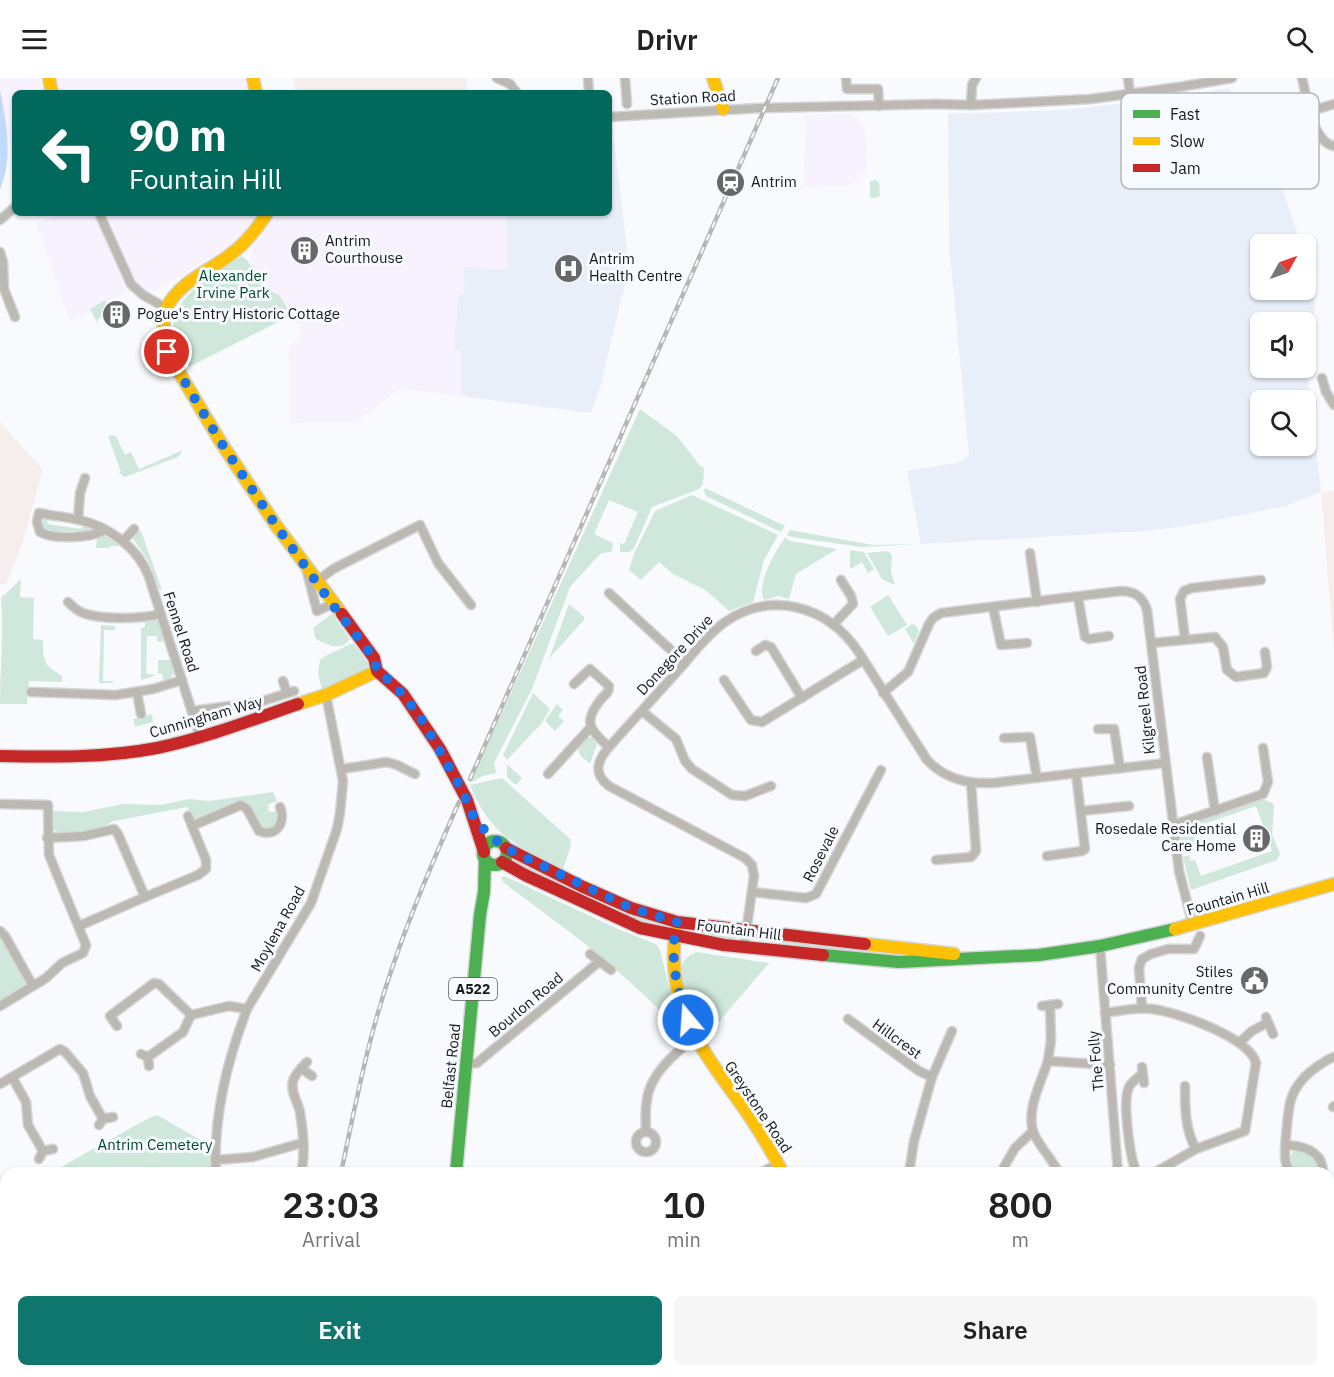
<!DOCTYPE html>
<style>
:root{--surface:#fff;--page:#f6f6f6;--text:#222;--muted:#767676;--accent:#0f766e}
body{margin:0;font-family:"IBM Plex Sans",sans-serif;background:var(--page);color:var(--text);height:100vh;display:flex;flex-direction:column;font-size:22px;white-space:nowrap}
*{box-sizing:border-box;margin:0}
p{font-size:20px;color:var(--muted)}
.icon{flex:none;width:33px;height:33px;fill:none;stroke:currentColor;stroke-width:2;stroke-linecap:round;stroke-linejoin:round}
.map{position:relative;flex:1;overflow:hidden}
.sheet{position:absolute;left:0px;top:1089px;width:1335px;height:210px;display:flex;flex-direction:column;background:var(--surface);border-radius:18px 18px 0 0;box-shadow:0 2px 4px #0004}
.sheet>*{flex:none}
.hud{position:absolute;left:12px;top:12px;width:600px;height:126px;border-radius:9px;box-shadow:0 2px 4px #0004;background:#00695c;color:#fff;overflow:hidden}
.needle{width:39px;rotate:50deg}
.controls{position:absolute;left:1250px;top:156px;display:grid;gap:12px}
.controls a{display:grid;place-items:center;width:66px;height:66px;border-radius:9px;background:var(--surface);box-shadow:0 2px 4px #0004;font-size:30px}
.pin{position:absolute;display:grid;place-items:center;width:51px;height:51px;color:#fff;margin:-26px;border:3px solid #fff;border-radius:50%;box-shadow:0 2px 6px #0007}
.me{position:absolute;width:66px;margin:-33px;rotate:342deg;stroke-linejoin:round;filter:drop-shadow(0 0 4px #0008)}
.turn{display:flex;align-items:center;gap:21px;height:126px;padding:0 18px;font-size:27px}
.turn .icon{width:78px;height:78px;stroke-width:2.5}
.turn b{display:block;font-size:42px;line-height:51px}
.eta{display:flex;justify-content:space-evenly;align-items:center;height:102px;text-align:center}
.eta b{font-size:36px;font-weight:600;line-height:42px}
.primary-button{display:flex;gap:12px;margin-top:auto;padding:12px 18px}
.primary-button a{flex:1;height:69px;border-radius:9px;background:var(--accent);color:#fff;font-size:24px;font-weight:600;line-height:69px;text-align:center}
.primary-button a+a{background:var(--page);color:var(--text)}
header{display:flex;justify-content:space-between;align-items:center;height:78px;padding:0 18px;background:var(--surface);font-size:27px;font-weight:600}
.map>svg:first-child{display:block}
.commercial{fill:#f8f1fe}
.built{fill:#e9eff8;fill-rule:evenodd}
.education{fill:#f5eeed}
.green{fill:#cfe8db}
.water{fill:#c1d9fb}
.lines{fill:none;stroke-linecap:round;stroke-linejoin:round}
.street-casing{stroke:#d5d6d8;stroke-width:11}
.fast-casing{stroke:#d5d6d8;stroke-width:15}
.slow-casing{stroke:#d5d6d8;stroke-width:15}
.jam-casing{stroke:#d5d6d8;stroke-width:15}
.street{stroke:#bcb8b2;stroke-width:8}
.fast{stroke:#4caf50;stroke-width:12}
.slow{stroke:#ffc107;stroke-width:12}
.jam{stroke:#c62828;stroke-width:12}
.rail-casing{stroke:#b7b6b5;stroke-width:4.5}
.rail{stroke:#f7fafe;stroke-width:2;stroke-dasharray:7;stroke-linecap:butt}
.route{stroke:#1a73e8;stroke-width:10;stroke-dasharray:0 18}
.labels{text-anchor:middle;stroke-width:6;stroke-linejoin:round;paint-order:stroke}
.shield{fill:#f7fafe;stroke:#5a5c5f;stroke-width:1.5}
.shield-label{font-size:14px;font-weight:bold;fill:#17191b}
.street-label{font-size:15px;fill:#17191b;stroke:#f7fafe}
.poi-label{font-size:15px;fill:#17191b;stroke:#f7fafe;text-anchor:start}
.park-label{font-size:15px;fill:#004c2d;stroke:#f7fafe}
.key{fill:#f7fafe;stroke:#b4b6ba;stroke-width:1.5}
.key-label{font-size:16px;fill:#17191b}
</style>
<header><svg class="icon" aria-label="menu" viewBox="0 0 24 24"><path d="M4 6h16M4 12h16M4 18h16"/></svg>Drivr<svg class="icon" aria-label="search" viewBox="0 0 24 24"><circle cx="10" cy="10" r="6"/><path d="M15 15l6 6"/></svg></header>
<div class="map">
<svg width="1334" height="1299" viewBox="0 0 1334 1299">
<rect width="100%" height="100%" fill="#f8fafd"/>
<g class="commercial">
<polygon points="0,0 245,0 247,15 15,15 15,70 13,71 0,34"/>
<polygon points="851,36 857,39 865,51 867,89 853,107 804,109 806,37"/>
<polygon points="64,135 257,135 244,154 224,171 156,212 125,214 70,243 36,145"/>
<polygon points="274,135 507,135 507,191 463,190 465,216 458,216 455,272 461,272 461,318 399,311 356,344 290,345 289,270 303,254 279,217 265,210 247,182 253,178 252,168 263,156"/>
</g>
<g class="built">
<path d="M 1229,10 L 1252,55 L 1267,96 L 1276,102 L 1283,113 L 1301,166 L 1260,166 L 1260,212 L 1305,212 L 1305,180 L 1309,192 L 1315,225 L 1307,295 L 1321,414 L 1286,428 L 1185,448 L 1145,453 L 921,466 L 907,393 L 957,385 L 969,377 L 949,166 L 948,36 L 1065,32 L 1167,20 ZM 1260,244 L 1305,244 L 1305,290 L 1260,290 ZM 1260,322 L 1305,322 L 1305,368 L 1260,368 Z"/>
<polygon points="609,45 612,45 629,189 600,309 591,335 461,318 461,272 454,272 458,216 465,215 463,189 507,191 507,135 609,135"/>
</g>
<g class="education">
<polygon points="294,0 466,0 467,15 295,15"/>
<polygon points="0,344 43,392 22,466 6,506 0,506"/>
<polygon points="1334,413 1334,574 1321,414"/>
</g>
<g class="green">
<polygon points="875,102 879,104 880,118 874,120 870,119 870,103"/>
<path d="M 242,178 L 247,182 L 265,210 L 279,217 L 292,237 L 189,289 C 184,280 176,270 174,260 C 167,218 214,197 242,178 Z"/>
<polygon points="105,222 110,232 97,242 99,248 90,231"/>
<polygon points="640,331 677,358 700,388 704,390 703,406 699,411 652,429 634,470 629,474 620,474 620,465 624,466 638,434 609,422 594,456 613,465 612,473 600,476 570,509 531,613 494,685 496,695 483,698 470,705"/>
<polygon points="111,357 116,358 125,377 131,374 139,391 183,372 178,379 125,399 119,395 121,394 108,358"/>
<polygon points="705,410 783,447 785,448 781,454 706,418 704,413"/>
<polygon points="692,417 778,457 764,482 753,524 729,533 707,513 673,496 659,484 641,502 629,492 634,476 655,433"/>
<polygon points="44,442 47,442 48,446 82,451 82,447 92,450 89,453 44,453 41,447"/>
<polygon points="790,452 873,467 921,466 861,469 792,459 787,457"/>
<polygon points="141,453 162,512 159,511 149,484 132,459 133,456"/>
<polygon points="101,457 107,459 121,468 110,468 110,470 96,470 97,461"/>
<path d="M 785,460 L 790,463 L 837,471 L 796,496 L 789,521 L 779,518 L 764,522 C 756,507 775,473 785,460 Z"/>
<polygon points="850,472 864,474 874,491 868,495 862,484 850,491"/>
<polygon points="887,473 892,477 891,494 895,507 882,501 867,475"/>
<path d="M 21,501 L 20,519 L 34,520 L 33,561 L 43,562 C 43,583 43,586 62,598 L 62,604 L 29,603 L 27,626 L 0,626 C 0,590 4,555 1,520 Z"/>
<polygon points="888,517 907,547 888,558 870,529"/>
<polygon points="569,526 584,539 584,542 552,577 548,584"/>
<path d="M 332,536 L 350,561 C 341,574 327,567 316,561 L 313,550 Z"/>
<polygon points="145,541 158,543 165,563 157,564 157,558 147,558 146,596 157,597 141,602 141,550 145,549"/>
<polygon points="912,546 915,547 919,552 914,566 905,551"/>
<polygon points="101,547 115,548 115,552 104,552 103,603 113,603 113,605 99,605"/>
<polygon points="351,566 354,566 369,587 369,592 322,612 318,595 320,582 325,578"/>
<polygon points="158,582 171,582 175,594 169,601 164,603 162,596 158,596"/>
<polygon points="533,615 550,631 541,646 507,682 503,677"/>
<polygon points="557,626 563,632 558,638 564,643 555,653 546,644 546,641"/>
<polygon points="152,636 153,644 135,649 133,641"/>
<polygon points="587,660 592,660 597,667 590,686 580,677 578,670"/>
<polygon points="507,686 522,700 517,706 514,706 507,699"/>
<path d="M 502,700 L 570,761 L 571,767 L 563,791 C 517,768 490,757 470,707 Z"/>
<path d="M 273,714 L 277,723 L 269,726 L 268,731 L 270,734 L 278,734 L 277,748 L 268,751 L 259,747 C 256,741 254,729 248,725 C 239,720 207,737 197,742 L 192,738 L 187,729 L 114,743 L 100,750 L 83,754 L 60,755 L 55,753 L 52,749 L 52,735 L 54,733 L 84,734 L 123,726 L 161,727 L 189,721 L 209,723 Z"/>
<polygon points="1262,721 1274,726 1272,756 1280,776 1277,782 1191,812 1183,779 1189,777 1191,783 1195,782 1201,798 1272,773 1256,728 1204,746 1202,749 1193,752 1197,766 1186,769 1179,759 1181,751 1186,746"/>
<polygon points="512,779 617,833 663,848 662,852 618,837 510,783"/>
<path d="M 504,798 L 618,851 L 656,866 L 660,872 L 673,925 L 683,953 C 656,929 631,904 604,881 C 571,854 537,830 504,805 L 501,800 Z"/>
<polygon points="689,851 733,856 736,860 733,863 685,854"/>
<polygon points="0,859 27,906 0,923"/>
<polygon points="760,859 937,878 873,878 822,870 760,863 758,862"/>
<path d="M 696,874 L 769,885 L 705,960 C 698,943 677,905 682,887 C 684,880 690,877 696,874 Z"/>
<polygon points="157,1037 209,1067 212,1095 50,1095 149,1040"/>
<path d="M 1302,1071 C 1311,1078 1318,1083 1319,1095 L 1293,1095 L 1289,1079 L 1295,1072 Z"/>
<polygon points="6,1120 6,1293 94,1293 99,1299 0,1299 0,1123"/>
</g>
<path class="water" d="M 0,12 C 6,44 14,80 0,111 Z"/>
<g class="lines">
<defs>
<g id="street">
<polyline points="497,0 510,6 517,15"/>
<polyline points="588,0 589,15"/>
<polyline points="625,0 627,26"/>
<polyline points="846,0 847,11 878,11 879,28"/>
<polyline points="1128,0 1130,16"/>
<path d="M 1302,0 C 1307,19 1312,64 1334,68"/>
<polyline points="971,27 972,7 976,0"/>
<polyline points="1311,33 1334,26"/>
<polyline points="609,39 760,30 937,26 971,27 1091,21 1179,9 1232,0"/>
<polyline points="99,135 131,206 143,217 166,230"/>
<polyline points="0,142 15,129"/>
<polyline points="0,174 3,184 4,211 15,239"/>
<polyline points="1322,300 1326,314 1334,327"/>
<polyline points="78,442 80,415 85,400"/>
<path d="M 105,452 C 91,460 54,462 40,454 L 37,444 L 39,435 C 53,438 67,439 80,442 C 110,449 139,471 149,499 L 200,659"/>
<polyline points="123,463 134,451"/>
<polyline points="1030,475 1037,524"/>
<polyline points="307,494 317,533 332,526"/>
<polyline points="316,504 333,491 420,447 438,485 471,527"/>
<polyline points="609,515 685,585"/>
<polyline points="1078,519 1085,559 1089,561 1109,558"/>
<path d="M 68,524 C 72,528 77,533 83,535 C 102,542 141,541 160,536"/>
<polyline points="993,529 1001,567 1027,565"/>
<polyline points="834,546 853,526 851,518 841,502"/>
<polyline points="1185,561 1180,521 1184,513 1192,510 1261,502"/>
<polyline points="1152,565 1215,559 1223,569 1227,592 1236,599 1264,595 1267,589 1265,574"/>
<polyline points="756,573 765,567 771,569 802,620"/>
<polyline points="724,602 751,642 762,644 863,582"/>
<polyline points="283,603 287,615"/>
<path d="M 574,606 L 590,591 L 609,608 C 609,614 606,616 602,620 C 583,643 588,651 609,669"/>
<polyline points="31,614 116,617 153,611 182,602"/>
<polyline points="137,614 141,636"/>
<path d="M 883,615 L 908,594 L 929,546 L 933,540 L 941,535 L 1121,513 C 1135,513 1143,519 1147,532 L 1179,793 L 1193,847"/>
<polyline points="192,633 260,624 294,613"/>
<polyline points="642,633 676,661 685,683 692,691 732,717 745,718 771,708"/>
<polyline points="1098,651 1114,651 1120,690"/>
<polyline points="1004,660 1030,659 1037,700"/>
<polyline points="1207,679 1215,733"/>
<polyline points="342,691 387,684 397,687 415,696"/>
<polyline points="548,696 590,650"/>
<polyline points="0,726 48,727 49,777 86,867 83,875 62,885 46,900 33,908"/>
<polyline points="1081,733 1129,728"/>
<polyline points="1173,747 1263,716 1268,704 1263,670"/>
<path d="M 192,748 L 241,727 L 247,731 L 259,753 C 276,760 286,745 280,729"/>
<polyline points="47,760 84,758 114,751 118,756 145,819 79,848"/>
<polyline points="1047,778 1082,773 1085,771 1076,695"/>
<polyline points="936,782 971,779 976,773 971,705"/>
<polyline points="752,814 806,820 816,816 881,692"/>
<polyline points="145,819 198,797 206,791 206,782 188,738"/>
<polyline points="0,853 5,858 33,908 0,928"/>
<polyline points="1100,868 1118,1095"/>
<path d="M 744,869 L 754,798 L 752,787 L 745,780 L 609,708 C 592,695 598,682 609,669 C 634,641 659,614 683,587 C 696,572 709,555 725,544 C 772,512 827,528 858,573 L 927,682 C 945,701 967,706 993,705 L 1165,685"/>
<polyline points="590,876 611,892"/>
<polyline points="1042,928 1058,926"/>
<polyline points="1142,930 1139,890 1142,881 1151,876 1168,871 1194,871 1200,858"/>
<path d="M 1105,935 C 1120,933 1137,929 1152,931 C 1177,934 1249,959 1256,985 L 1245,1053 L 1196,1071 L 1154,1095"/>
<polyline points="1266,939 1273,956"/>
<polyline points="848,941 919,993 932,999"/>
<polyline points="117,948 110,938 154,905 159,906 191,937 229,928 247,931"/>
<polyline points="1240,964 1252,953 1267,945"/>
<polyline points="141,976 148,979 149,988"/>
<polyline points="148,979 183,954 191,937"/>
<polyline points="1048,983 1051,962 1050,927"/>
<polyline points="467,986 477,985 600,883"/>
<polyline points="1142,989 1144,1005"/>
<polyline points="301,990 312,998"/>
<polyline points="12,999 26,1024 28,1047 43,1073"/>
<polyline points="0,1006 60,971 65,974 83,995 90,1018 103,1041"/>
<path d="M 1185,1008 C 1185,1030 1185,1052 1196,1071"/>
<polyline points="1333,1029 1334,1028"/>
<polyline points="99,1047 103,1041 113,1039"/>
<path d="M 646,1053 C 644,1021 647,1004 670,981 C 678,973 687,965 696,961"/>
<circle cx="646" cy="1064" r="10"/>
<path d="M 1286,1067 C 1304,1068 1323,1073 1323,1095"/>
<polyline points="39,1081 43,1073 53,1071"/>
<polyline points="215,1082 253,1079 302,1065"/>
<polyline points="1004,1089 1015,1070 1033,1053"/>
<path d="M 216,1095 C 213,1040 227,983 247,931 L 311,825 L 337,751 L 340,735 L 343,703 L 326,617"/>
<path d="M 301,1095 C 306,1076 303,1053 300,1034 C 298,1024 290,1014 293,1003 C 295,995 302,990 307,984"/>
<polyline points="760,1095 778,1086"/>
<polyline points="909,1095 914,1063 932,999 952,953"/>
<path d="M 1059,1095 C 1052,1081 1040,1069 1034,1056 C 1025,1034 1041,1004 1048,983 L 1110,987"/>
<path d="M 1137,1095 C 1130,1082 1122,1023 1129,1009 C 1131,1004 1138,1000 1142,996"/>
<path d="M 1290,1095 C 1283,1083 1285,1072 1286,1058 C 1289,1030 1287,1014 1310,994 C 1318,988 1325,982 1334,979"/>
<polyline points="213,1293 213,1299"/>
<polyline points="691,1293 695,1299"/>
<polyline points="935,1293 939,1299"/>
<polyline points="1042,1293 1052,1299"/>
<polyline points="1185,1293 1187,1299"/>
<polyline points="1286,1293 1287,1299"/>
<polyline points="147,1299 154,1293"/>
<polyline points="354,1299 354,1293"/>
<polyline points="621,1299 631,1293"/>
<polyline points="720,1299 722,1298"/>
<polyline points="961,1299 966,1293"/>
<polyline points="1090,1299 1103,1293"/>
</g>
<g id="fast">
<circle cx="495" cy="775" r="12"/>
<polyline points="823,877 899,884 1039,877 1100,868 1175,851"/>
<polyline points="456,1095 480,837 484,814 485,781"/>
</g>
<g id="slow">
<polyline points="49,0 52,15"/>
<polyline points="253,0 256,15"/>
<polyline points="713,0 723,31"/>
<path d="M 267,135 C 257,151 246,165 231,176 C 210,193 180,203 167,229 C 161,241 165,261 167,274 L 220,363 L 275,446 L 342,536"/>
<polyline points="298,626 326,617 377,593"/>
<path d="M 676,851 C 663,932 708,978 750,1039 C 762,1057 773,1076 783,1095"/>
<polyline points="1175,851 1334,806"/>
<polyline points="865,866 954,876"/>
</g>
<g id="jam">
<polyline points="342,536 374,580 377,593 403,616 440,671 467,722 484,774"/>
<path d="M 0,678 C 52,679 105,680 157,670 C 205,660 252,642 298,626"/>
<polyline points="506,770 581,808 631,830 677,844 865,866"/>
<polyline points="502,784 525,797 640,850 724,867 823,877"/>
<polyline points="881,1293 885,1299"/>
<polyline points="438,1299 439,1293"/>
</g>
</defs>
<use href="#street" class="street-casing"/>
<use href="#fast" class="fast-casing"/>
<use href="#slow" class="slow-casing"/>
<use href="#jam" class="jam-casing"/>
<use href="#street" class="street"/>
<use href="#fast" class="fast"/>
<use href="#slow" class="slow"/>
<use href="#jam" class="jam"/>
<defs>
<g id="rail">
<polyline points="470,701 778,0"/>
<path d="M 341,1095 C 352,1043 362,990 377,938 C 398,865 428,794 459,724"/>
<polyline points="306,1299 307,1293"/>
</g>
</defs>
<use href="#rail" class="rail-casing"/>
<use href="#rail" class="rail"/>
</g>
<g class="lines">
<path class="route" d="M 167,274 L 220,363 L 275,446 L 332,526 L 374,580 L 377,593 L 393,605 L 419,637 L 462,712 L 474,740 L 488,756 L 506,770 L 532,783 L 631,830 L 677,844 C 669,880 676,907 688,942"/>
</g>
<defs>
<symbol id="station-disc" viewBox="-11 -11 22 22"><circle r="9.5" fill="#66686a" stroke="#f7fafe"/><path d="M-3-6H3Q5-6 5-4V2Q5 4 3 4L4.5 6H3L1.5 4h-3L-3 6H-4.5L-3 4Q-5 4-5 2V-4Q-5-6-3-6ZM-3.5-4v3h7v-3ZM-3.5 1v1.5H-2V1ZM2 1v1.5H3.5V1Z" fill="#fff"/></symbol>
<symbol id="building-disc" viewBox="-11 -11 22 22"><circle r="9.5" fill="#66686a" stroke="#f7fafe"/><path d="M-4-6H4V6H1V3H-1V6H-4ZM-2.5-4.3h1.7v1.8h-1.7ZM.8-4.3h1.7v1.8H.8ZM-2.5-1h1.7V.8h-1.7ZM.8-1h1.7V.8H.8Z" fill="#fff"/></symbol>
<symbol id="hospital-disc" viewBox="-11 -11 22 22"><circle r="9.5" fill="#66686a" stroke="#f7fafe"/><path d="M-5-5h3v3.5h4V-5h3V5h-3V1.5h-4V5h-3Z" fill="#fff"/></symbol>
<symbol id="civic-disc" viewBox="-11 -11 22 22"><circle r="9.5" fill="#66686a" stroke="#f7fafe"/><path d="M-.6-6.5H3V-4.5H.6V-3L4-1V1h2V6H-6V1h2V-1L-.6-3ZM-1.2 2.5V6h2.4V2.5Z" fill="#fff"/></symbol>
</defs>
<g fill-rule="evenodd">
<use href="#station-disc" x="714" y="88" width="33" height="33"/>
<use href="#building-disc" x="288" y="156" width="33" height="33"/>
<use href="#hospital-disc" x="552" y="174" width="33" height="33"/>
<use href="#building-disc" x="100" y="220" width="33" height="33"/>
<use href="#building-disc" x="1240" y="744" width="33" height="33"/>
<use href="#civic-disc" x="1238" y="886" width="33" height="33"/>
</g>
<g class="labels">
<rect class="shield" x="449" y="900" width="48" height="22" rx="4.5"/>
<g class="shield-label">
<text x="473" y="916">A522</text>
</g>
<g class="street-label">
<text transform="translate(693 20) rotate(-3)" y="5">Station Road</text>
<text transform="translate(181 554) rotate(72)" y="5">Fennel Road</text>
<text transform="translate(675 577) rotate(-47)" y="5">Donegore Drive</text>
<text transform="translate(1145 632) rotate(-96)" y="5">Kilgreel Road</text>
<text transform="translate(206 639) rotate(-16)" y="5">Cunningham Way</text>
<text transform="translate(821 776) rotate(-63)" y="5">Rosevale</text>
<text transform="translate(1228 821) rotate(-16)" y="5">Fountain Hill</text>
<text transform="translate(278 851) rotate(-61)" y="5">Moylena Road</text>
<text transform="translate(739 852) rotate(7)" y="5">Fountain Hill</text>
<text transform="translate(526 927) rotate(-40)" y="5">Bourlon Road</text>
<text transform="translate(897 961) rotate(36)" y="5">Hillcrest</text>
<text transform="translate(1096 983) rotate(-95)" y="5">The Folly</text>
<text transform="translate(451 988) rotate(-84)" y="5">Belfast Road</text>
<text transform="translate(758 1029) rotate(56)" y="5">Greystone Road</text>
</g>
<g class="poi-label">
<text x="751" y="109">Antrim</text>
<text x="325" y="168">Antrim<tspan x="325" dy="17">Courthouse</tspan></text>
<text x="589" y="186">Antrim<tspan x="589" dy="17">Health Centre</tspan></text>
<text x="137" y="241">Pogue's Entry Historic Cottage</text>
<text x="1236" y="756" text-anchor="end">Rosedale Residential<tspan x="1236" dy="17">Care Home</tspan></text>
<text x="1233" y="899" text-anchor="end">Stiles<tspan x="1233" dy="17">Community Centre</tspan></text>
</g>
<g class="park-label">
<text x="233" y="203">Alexander<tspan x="233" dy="17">Irvine Park</tspan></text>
<text x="155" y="1072">Antrim Cemetery</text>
</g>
</g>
<rect x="1121" y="15" width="198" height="96" rx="9" class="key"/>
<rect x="1133" y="32" width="27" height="8" fill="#4caf50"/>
<rect x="1133" y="59" width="27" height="8" fill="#ffc107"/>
<rect x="1133" y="86" width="27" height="8" fill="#c62828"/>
<g class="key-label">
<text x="1170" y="42">Fast</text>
<text x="1170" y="69">Slow</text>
<text x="1170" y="96">Jam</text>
</g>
</svg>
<div class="controls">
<a><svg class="needle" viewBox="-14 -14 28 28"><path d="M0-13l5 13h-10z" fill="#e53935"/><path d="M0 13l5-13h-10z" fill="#767676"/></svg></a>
<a><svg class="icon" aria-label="sound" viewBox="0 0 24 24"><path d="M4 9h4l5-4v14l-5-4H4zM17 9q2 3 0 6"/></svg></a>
<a><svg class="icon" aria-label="search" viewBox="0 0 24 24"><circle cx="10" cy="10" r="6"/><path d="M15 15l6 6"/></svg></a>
</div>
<div class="pin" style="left:167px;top:274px;background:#d93025"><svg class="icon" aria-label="arrive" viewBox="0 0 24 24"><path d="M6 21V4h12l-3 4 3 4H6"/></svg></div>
<svg class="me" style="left:688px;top:942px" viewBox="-20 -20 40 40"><circle r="17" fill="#1a73e8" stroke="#fff" stroke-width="3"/><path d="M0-11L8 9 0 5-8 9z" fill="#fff"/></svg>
<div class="hud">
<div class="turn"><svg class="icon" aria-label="left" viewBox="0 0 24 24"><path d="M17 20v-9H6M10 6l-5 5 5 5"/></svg><div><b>90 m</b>Fountain Hill</div></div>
</div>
<section class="sheet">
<div class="eta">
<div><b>23:03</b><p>Arrival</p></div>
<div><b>10</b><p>min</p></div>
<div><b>800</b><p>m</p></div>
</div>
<div class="primary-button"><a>Exit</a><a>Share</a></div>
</section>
</div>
